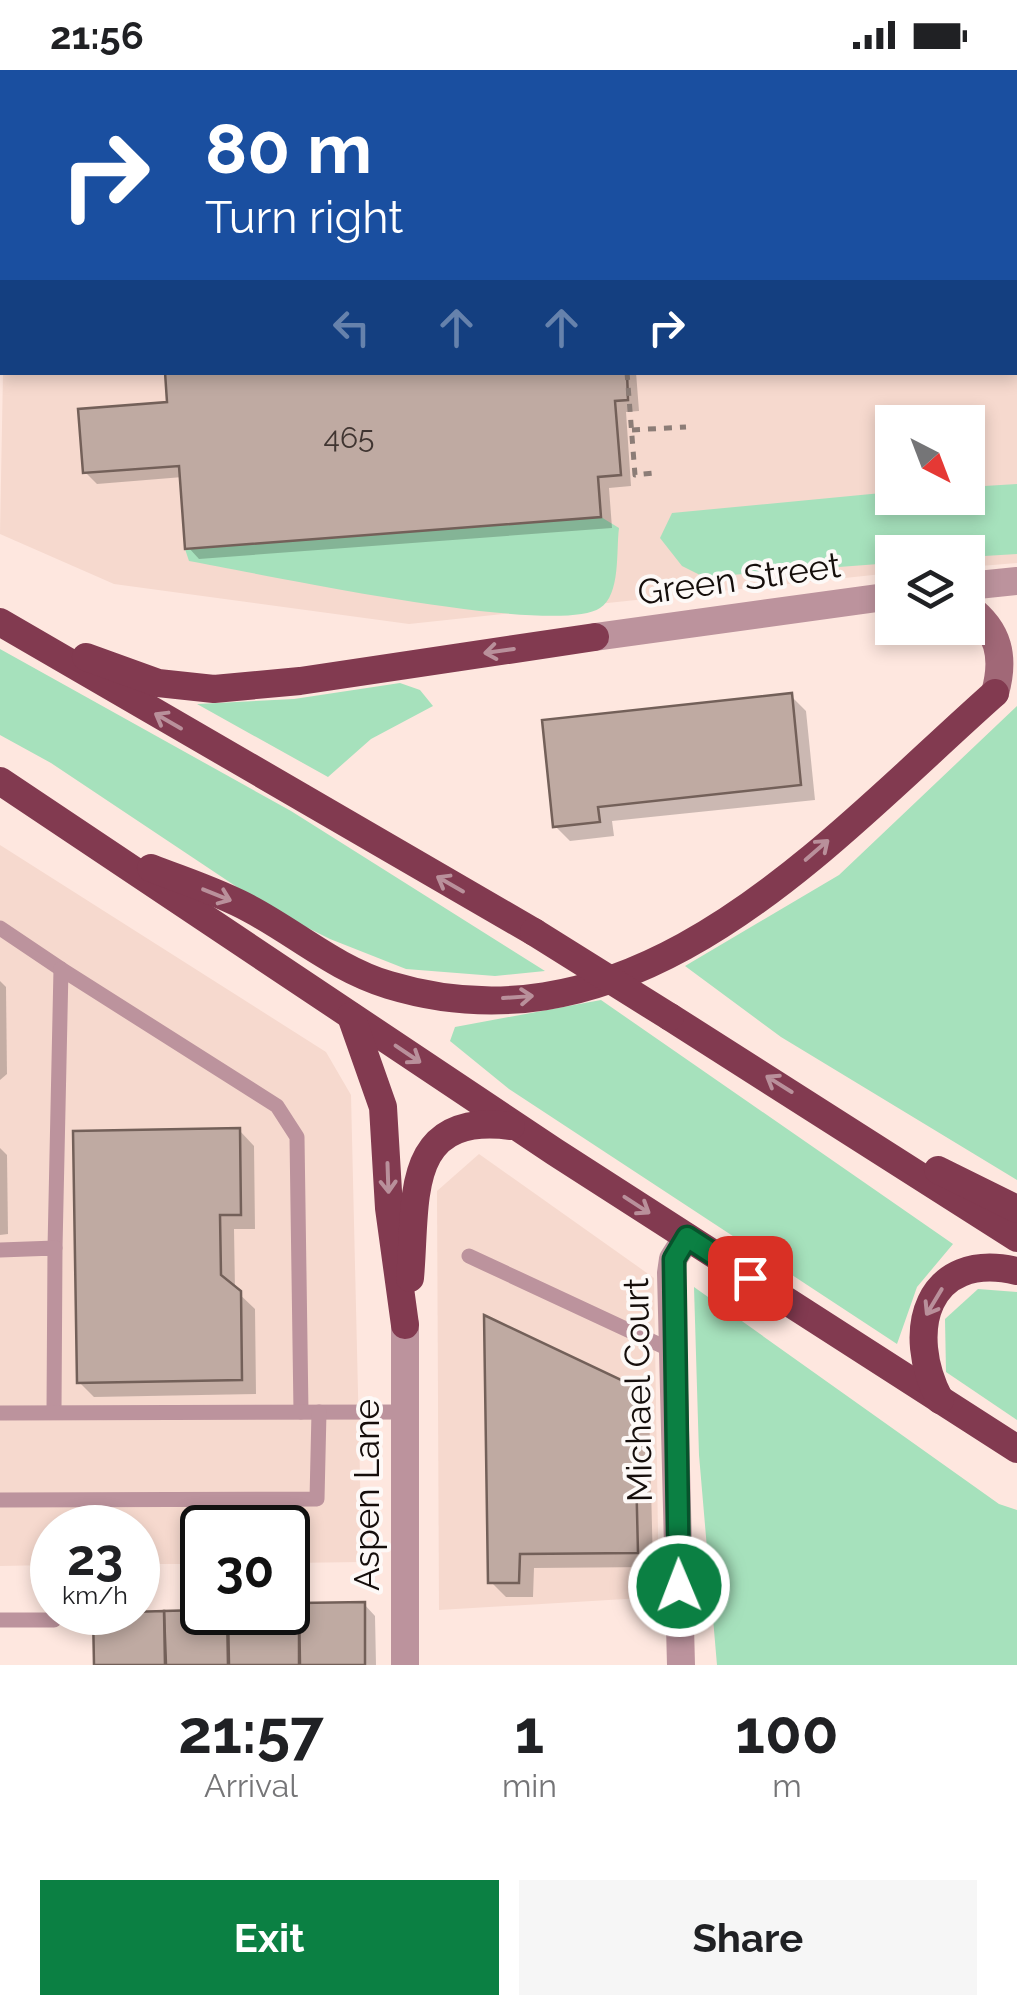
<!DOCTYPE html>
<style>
:root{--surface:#fff;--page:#f6f6f6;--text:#202124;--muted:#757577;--accent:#0b8043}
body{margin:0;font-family:Raleway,sans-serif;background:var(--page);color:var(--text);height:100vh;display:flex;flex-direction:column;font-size:38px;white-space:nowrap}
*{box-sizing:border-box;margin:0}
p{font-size:32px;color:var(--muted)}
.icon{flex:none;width:55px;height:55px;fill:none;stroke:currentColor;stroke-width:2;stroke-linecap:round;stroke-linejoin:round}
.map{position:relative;height:1595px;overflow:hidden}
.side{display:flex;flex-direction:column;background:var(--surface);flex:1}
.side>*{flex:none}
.top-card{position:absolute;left:0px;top:0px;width:1018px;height:305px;box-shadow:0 5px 15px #0003;background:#1a4fa0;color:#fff;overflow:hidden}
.needle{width:65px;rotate:138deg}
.tools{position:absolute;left:875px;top:335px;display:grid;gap:20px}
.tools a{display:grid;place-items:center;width:110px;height:110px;border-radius:0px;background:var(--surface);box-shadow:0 5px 15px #0003;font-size:50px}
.speed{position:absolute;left:30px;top:1435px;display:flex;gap:20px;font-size:50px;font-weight:700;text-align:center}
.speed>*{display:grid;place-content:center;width:130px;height:130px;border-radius:50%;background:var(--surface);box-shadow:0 5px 15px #0003;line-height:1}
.speed small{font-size:25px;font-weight:400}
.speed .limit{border:5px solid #111;border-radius:15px;background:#fff;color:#111}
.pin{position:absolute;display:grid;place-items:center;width:85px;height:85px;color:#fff;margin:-42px;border-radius:20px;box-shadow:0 5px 15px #0006}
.me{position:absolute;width:110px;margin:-55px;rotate:359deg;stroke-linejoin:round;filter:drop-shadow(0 0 8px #0008)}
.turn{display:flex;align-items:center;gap:35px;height:210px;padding:0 40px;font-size:45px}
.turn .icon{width:130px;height:130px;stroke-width:2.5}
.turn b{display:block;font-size:70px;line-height:85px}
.lanes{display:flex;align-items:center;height:95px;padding:0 40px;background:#0003;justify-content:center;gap:50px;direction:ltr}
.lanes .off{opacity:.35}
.eta{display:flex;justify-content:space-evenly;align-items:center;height:170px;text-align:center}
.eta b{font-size:60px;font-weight:700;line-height:70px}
.button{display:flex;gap:20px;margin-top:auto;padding:20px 40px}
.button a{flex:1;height:115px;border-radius:0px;background:var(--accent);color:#fff;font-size:40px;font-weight:700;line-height:115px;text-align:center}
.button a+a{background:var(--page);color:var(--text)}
.status{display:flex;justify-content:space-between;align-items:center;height:70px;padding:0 50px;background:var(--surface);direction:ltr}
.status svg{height:28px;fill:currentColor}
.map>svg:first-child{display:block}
.built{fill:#f6d9ce;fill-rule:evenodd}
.green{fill:#a6e1bc}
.shadow{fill:#0003}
.building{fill:#bfaaa2;stroke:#736059;stroke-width:2.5}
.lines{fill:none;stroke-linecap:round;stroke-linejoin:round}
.path{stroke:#8c7d77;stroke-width:5;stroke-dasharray:8 8;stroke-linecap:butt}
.service{stroke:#bc939d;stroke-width:15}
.minor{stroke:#bc939d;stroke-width:28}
.tertiary{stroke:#bc939d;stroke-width:28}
.secondary{stroke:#a16877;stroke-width:28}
.trunk{stroke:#823a50;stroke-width:28}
.rail{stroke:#83756f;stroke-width:8;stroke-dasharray:12 12;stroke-linecap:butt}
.trunk-bridge{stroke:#823a50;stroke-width:28}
.oneway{stroke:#b9909b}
.route-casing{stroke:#07532c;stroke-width:25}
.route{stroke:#0b8043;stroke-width:18}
.labels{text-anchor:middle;stroke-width:8;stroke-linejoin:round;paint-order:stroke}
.number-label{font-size:30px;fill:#403531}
.street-label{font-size:35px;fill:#150e0b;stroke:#fdf9f7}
</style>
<div class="status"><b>21:56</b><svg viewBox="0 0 49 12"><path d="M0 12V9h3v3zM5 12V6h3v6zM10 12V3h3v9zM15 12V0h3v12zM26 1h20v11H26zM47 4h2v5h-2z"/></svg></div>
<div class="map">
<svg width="1017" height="1595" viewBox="0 0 1017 1595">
<rect width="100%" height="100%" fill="#fee7df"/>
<g class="built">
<path d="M 203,0 L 1017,0 L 1017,493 L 968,497 L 968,482 L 892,482 L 892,503 L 409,554 L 114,514 L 0,464 L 3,303 L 1015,302 L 1015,2 ZM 892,352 L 968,352 L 968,428 L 892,428 Z"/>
<polygon points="0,775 326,982 351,1025 362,1492 288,1493 288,1458 202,1458 202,1494 138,1494 138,1458 52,1458 52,1495 0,1496"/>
<polygon points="479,1084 654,1208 659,1527 439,1540 437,1121"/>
</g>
<g class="green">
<polygon points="1017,414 1017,484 968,487 968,482 892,482 892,493 704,507 682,496 660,468 672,443 892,422 892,428 968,428 968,417"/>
<path d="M 601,447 L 619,458 C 616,480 621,525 600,538 C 555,568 257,503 189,491 L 185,479 Z"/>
<polygon points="0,579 291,741 545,901 495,906 406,899 330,869 270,839 51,693 0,665"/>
<polygon points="400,613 420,620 433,636 371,669 328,707 197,634 294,629"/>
<polygon points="1017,636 1017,1110 781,967 685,896 839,805"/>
<polygon points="601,930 953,1174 917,1217 897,1274 509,1019 450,971 455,957"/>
<polygon points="694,1217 999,1434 1017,1440 1017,1595 717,1595 699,1385"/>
<polygon points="978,1219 1017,1222 1017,1350 946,1302 945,1249"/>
</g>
<g class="shadow">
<polygon points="444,0 714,0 712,2"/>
<polygon points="168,302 636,302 639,341 626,342 631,416 609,418 612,458 199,489 188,477 183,407 97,414 85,402 170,335"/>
<polygon points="791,626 806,641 815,730 612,751 614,766 570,771 555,756"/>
<polygon points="0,911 6,917 7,1004 0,1010"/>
<polygon points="239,1060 254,1076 255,1159 234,1159 235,1220 255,1239 256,1324 94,1327 79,1312"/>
<polygon points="0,1078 7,1085 8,1164 0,1165"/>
<polygon points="633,1318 649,1334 653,1497 534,1498 533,1527 506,1527 491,1512"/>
<polygon points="364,1534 375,1546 376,1595 96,1595 95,1546 288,1542 288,1537"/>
</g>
<g class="building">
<polygon points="440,0 692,0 689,2"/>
<polygon points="165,302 627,302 628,330 615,331 621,405 598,407 601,447 185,479 179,396 83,403 78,339 167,332"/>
<polygon points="792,623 801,715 598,737 600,752 553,757 542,650"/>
<polygon points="240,1058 241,1145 220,1145 221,1205 241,1221 242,1310 77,1313 73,1061"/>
<polygon points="484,1245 634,1316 638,1483 520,1484 519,1513 488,1513"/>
<polygon points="288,1532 299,1532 299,1595 229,1595 228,1542 288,1542"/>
<polygon points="365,1532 365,1595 300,1595 299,1533"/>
<polygon points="202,1540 227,1542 228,1595 166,1595 164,1541"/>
<polygon points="164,1541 165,1595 94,1595 93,1543"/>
</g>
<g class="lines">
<g class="path">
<polyline points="700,2 703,0"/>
<polyline points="627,302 635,405 654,403"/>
<polyline points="632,360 686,357"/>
</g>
<g class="service">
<polyline points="0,858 61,899"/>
<polyline points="55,1178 61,899 277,1036 297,1067 301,1342"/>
<polyline points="0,1180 55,1178 54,1342"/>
<polyline points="469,1186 673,1281"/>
<polyline points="0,1343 404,1342"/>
<polyline points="0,1430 317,1429 319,1342"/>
<polyline points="0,1550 54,1550"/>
</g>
<g class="minor">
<polyline points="405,1255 405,1595"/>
<polyline points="681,1595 671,1203 673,1189 687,1167"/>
</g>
<g class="tertiary">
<polyline points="968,516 1017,511"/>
<polyline points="595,567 892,526"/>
</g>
<path class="secondary" d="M 968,537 C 999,560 1005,587 995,623"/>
<g class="trunk">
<polyline points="0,552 534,862"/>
<polyline points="86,587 158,613 214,619 300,611 595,567"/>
<polyline points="0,711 555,1082 1017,1379"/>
<path d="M 151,798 C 184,811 219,822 250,839 C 297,864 336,899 389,915 C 640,991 828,771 995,623"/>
<polyline points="351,946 383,1037 389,1138 405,1255"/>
<polyline points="670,947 1017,1168"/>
<polyline points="938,1100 1017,1139"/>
<path d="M 410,1208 C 417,1131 402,1042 511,1056"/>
<path d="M 940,1330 C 904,1262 926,1180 1017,1201"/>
</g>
<g class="rail">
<polyline points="87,2 89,0"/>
<polyline points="0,145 2,140"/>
</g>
<polyline class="trunk-bridge" points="534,862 670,947"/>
</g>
<defs><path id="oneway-shaft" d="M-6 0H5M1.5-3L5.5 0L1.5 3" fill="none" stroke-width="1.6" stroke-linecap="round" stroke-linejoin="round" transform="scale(2.5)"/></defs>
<g class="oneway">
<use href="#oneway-shaft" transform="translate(499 581) rotate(172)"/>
<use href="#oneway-shaft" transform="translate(168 651) rotate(-150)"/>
<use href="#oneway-shaft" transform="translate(817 780) rotate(-41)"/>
<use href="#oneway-shaft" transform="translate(450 814) rotate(-150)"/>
<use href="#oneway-shaft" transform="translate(217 825) rotate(22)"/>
<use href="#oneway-shaft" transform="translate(518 927) rotate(-4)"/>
<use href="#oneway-shaft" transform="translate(408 984) rotate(34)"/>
<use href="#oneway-shaft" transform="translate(779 1014) rotate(-148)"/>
<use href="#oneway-shaft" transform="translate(388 1108) rotate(88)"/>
<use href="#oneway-shaft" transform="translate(637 1135) rotate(33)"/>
<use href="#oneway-shaft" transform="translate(934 1232) rotate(121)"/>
</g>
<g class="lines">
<defs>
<polyline id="route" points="679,1516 674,1189 687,1167 750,1208"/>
</defs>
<use href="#route" class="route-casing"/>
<use href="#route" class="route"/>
</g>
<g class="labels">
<g class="number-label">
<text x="349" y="378">465</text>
</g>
<g class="street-label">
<text transform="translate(739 509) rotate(-8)" y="12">Green Street</text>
<text transform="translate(638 1320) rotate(-91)" y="12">Michael Court</text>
<text transform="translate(367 1425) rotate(-90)" y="12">Aspen Lane</text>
</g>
</g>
</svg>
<div class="tools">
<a><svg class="needle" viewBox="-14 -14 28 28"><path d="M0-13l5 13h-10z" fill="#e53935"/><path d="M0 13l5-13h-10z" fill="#757577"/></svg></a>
<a><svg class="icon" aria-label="layers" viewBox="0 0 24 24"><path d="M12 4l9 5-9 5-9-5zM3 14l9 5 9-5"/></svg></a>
</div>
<div class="speed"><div>23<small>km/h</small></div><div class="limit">30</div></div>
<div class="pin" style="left:750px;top:1208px;background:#d93025"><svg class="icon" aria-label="arrive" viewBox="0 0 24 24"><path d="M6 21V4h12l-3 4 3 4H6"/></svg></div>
<svg class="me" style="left:679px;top:1516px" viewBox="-20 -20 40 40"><circle r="17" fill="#0b8043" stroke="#fff" stroke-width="3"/><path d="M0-11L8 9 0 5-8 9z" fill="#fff"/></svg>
<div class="top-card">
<div class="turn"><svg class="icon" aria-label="right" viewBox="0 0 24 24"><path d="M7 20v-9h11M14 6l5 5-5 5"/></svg><div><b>80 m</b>Turn right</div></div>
<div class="lanes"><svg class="icon off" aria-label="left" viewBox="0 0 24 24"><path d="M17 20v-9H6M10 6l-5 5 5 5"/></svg><svg class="icon off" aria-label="ahead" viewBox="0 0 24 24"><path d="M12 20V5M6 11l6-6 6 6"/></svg><svg class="icon off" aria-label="ahead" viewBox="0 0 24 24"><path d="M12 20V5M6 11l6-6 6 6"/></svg><svg class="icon" aria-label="right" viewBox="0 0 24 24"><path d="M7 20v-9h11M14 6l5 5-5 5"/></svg></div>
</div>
</div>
<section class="side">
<div class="eta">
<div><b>21:57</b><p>Arrival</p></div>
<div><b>1</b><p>min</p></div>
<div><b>100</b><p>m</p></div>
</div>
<div class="button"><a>Exit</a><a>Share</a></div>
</section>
